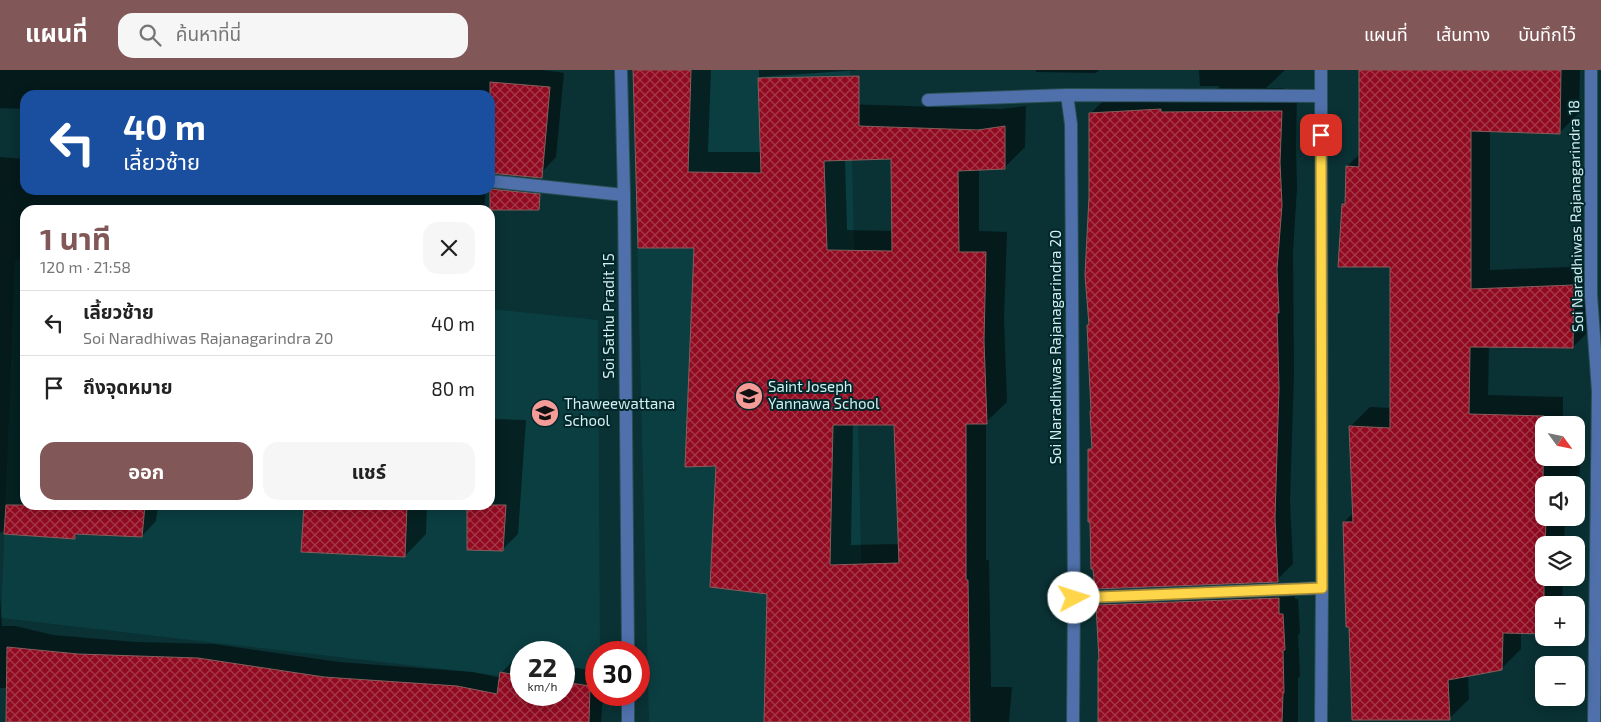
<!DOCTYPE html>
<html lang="th">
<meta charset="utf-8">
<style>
:root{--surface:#fff;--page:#f6f6f6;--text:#222;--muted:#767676;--line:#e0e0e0;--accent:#815857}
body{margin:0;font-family:"Exo 2","Noto Sans Thai",sans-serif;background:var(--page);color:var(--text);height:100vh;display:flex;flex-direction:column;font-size:19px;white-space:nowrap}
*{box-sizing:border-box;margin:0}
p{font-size:16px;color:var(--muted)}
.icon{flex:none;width:28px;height:28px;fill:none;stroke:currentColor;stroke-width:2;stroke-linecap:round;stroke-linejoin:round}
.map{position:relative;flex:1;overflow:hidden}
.sheet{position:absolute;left:20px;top:135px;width:475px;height:305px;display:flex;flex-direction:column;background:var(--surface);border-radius:15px;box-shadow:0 2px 12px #0003}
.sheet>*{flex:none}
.top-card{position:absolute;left:20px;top:20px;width:475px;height:105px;border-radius:15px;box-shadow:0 2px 12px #0003;background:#1a4fa0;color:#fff;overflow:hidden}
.needle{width:32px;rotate:123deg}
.fabs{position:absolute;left:1535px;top:346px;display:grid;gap:10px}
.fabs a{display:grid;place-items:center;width:50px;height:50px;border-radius:10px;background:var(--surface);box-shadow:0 2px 12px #0003;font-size:25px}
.speed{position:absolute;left:510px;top:571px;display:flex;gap:10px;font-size:25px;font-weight:700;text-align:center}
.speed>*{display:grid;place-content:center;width:65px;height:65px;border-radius:50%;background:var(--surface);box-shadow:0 2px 12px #0003;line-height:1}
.speed small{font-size:12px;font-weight:400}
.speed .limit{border:8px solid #d22;background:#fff;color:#111}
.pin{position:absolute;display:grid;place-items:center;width:42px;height:42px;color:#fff;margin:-21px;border-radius:10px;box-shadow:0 2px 8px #0006}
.me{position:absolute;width:55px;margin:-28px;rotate:85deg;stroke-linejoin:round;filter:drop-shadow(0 0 4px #0008)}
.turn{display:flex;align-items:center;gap:18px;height:105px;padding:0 20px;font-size:22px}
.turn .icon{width:65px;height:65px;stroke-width:2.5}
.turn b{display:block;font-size:35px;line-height:42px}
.round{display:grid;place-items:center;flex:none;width:52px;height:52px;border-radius:15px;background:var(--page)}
.summary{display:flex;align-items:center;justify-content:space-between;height:85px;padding:0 20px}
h1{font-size:30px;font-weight:700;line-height:38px;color:var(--accent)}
.cta{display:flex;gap:10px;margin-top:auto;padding:10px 20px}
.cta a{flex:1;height:58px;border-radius:15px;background:var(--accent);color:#fff;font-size:20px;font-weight:700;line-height:58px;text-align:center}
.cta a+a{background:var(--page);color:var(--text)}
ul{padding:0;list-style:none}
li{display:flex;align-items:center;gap:15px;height:65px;padding:0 20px;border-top:1px solid var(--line)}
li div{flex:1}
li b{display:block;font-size:19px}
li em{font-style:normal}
header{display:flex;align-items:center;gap:30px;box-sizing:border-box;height:70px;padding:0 25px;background:var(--accent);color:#fff}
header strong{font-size:24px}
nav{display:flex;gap:28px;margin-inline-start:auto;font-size:18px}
.search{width:350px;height:45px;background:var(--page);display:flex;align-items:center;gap:12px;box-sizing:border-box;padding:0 18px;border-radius:15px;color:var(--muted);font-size:19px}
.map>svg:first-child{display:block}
.built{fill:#0b3e41}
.shadow{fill:#0007;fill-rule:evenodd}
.building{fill:url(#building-cross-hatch);stroke:#865e5c;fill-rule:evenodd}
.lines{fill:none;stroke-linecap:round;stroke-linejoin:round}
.minor-casing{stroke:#2a4f52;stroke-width:14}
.minor{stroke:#4f70ab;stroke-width:12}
.route-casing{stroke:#a68a30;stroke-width:12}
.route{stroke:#ffd54a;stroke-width:9}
.labels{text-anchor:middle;stroke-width:4;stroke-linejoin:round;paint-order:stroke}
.street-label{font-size:15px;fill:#d5eef0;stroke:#00272a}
.poi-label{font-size:15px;fill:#d5eef0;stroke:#00272a;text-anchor:start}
</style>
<header>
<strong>แผนที่</strong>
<div class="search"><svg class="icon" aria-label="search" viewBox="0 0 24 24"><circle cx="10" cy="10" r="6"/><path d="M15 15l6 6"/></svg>ค้นหาที่นี่</div>
<nav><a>แผนที่</a><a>เส้นทาง</a><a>บันทึกไว้</a></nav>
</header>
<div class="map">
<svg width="1601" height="652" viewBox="0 0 1601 652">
<defs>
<pattern id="building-cross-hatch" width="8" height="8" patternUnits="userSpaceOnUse" patternTransform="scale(1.25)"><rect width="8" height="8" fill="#910a20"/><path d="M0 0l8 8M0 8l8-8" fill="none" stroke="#a43a4c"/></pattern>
</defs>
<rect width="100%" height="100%" fill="#0a3134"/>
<g class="built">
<polygon points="633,0 850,0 865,652 649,652"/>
<polygon points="15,189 25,190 25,435 490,435 490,239 598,250 600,582 596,582 596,617 564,613 564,582 521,582 521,608 1,548"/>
</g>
<g class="shadow">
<polygon points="0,0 543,0 564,3 556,87 542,102 490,98 490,25 25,25 25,39 0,38"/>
<path d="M 635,0 L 711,0 L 708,82 L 762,82 L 782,32 L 1000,39 L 1026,36 L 1025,77 L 1004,98 L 979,99 L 979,161 L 1007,162 L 1004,249 L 1007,332 L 986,352 L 986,490 L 989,490 L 991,617 L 1012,617 L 1009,652 L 766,652 L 769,523 L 717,395 L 695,177 ZM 892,88 L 893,161 L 847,160 L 845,89 ZM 895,353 L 900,474 L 851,475 L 853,354 Z"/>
<polygon points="759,0 860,0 759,7"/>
<polygon points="1036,0 1099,0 1096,3 1036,2"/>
<polygon points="1199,0 1285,0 1266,18 1284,18 1284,26 1297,25 1296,75 1297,118 1293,182 1294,301 1290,431 1293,494 1277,510 1090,380 1093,377 1090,254 1090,44 1106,28 1215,21 1220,16 1200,16"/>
<polygon points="1360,0 1580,0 1579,43 1559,63 1490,60 1490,200 1593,196 1593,257 1573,277 1489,276 1488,325 1563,327 1563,355 1544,355 1544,388 1580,389 1579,422 1576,424 1576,415 1544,415 1544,448 1565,448 1564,475 1544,475 1544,508 1563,508 1562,535 1544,535 1521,562 1521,579 1501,599 1468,605 1469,629 1449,649 1344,452 1354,442 1351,356 1370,337 1392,338 1391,195 1343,134 1346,130 1347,96 1360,84"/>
<polygon points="0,87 25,89 25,120 486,120 484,140 25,140 25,435 158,435 156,451 142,466 79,463 75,467 0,462"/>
<polygon points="490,349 526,350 518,464 502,480 468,435 490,435"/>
<polygon points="306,435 427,435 426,464 405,486"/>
<polygon points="1294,512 1295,529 1298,529 1300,563 1298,565 1300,606 1298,608 1298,652 1099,652 1100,590 1097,536 1113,520"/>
<polygon points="0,525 2,556 15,556 53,565 136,572 214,574 339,592 473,602 501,608 501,603 516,588 521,589 521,625 564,625 564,596 596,601 596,625 603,625 601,652 7,652 8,618 0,618"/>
</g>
<g class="building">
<path d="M 633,0 L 691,0 L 688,102 L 761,103 L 758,8 L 859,6 L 859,56 L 978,60 L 1005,56 L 1005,99 L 958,101 L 959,182 L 986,182 L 984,271 L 987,354 L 966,354 L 966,510 L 968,510 L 970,652 L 764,652 L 767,524 L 710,517 L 716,396 L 685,397 L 694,178 L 638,178 ZM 891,89 L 892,181 L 827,180 L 824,91 ZM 833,355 L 894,355 L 899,493 L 830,495 Z"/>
<polygon points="1359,0 1561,0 1560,64 1471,61 1471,219 1574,215 1573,278 1470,277 1469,344 1544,346 1543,408 1547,408 1547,415 1544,415 1544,448 1546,448 1545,475 1544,475 1544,564 1503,563 1502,600 1448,610 1450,650 1352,650 1349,557 1346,557 1343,452 1353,452 1349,356 1390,358 1390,197 1338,197 1342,134 1345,134 1346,96 1359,97"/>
<polygon points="490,12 550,17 542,108 490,103"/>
<polygon points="1161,39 1161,42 1282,41 1280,92 1282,135 1277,199 1279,243 1277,243 1279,318 1275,448 1278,512 1095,519 1093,499 1091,499 1090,452 1088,452 1088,379 1092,379 1090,341 1091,341 1087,255 1089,255 1085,205 1089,127 1089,43"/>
<polygon points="490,119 540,124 539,140 490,140"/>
<polygon points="6,435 145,435 142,467 75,464 75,469 4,464"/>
<polygon points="304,435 407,435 405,487 301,482"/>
<polygon points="467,435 506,435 503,481 467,480"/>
<polygon points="1279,528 1279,544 1283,544 1285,580 1283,580 1284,623 1283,623 1282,652 1098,652 1098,590 1099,590 1096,535"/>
<polygon points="7,577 78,584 198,588 324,607 457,616 497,624 500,602 521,606 521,625 564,625 564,612 590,616 589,652 6,652"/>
</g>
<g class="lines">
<defs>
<g id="minor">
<polyline points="621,0 624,125 628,582"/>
<polyline points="1321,0 1322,518 1321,652"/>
<polyline points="1591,0 1591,225 1598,321 1594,652"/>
<polyline points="1067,25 1071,54 1074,528 1322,518"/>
<polyline points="928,30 1067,25 1321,26"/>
<polyline points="490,111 624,125"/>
<polyline points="628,625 628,652"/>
<polyline points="1073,652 1074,528"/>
</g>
</defs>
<use href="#minor" class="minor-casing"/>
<use href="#minor" class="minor"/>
</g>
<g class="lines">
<defs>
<polyline id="route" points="1074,528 1322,518 1321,65"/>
</defs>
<use href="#route" class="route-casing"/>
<use href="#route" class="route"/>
</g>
<defs>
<symbol id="school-disc" viewBox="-11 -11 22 22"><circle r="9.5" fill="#f59b98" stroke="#00272a"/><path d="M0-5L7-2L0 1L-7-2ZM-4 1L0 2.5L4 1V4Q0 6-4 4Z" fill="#111"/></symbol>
</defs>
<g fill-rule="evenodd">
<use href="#school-disc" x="733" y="310" width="32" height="32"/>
<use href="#school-disc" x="529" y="327" width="32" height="32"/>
</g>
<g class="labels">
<g class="street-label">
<text transform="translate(1576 146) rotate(-91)" y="5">Soi Naradhiwas Rajanagarindra 18</text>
<text transform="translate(609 246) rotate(-90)" y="5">Soi Sathu Pradit 15</text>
<text transform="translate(1056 277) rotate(-90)" y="5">Soi Naradhiwas Rajanagarindra 20</text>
</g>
<g class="poi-label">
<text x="768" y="322">Saint Joseph<tspan x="768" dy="17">Yannawa School</tspan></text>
<text x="564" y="339">Thaweewattana<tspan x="564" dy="17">School</tspan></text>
</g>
</g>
</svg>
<div class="fabs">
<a><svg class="needle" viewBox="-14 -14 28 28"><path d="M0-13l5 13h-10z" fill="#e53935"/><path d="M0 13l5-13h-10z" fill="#767676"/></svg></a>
<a><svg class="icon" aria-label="sound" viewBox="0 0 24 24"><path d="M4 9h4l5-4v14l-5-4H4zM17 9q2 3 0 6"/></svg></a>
<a><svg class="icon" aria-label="layers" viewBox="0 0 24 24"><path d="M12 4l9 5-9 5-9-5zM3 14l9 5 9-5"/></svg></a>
<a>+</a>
<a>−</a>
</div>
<div class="speed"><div>22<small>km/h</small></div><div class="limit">30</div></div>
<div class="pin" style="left:1321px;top:65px;background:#d93025"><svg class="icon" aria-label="arrive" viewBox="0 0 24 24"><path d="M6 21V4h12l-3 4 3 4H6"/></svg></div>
<svg class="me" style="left:1074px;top:528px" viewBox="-20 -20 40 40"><circle r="19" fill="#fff"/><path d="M0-13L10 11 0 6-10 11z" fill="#ffd54a"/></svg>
<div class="top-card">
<div class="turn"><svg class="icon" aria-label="left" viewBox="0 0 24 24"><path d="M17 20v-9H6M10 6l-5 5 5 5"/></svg><div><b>40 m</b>เลี้ยวซ้าย</div></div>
</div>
<section class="sheet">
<div class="summary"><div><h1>1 นาที</h1><p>120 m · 21:58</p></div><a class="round"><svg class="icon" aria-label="close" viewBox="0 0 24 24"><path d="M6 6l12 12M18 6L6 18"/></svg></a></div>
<ul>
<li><svg class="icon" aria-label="left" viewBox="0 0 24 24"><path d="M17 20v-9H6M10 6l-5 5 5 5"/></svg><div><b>เลี้ยวซ้าย</b><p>Soi Naradhiwas Rajanagarindra 20</p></div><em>40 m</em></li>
<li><svg class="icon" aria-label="arrive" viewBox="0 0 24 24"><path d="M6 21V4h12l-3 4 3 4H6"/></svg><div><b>ถึงจุดหมาย</b></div><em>80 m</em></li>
</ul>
<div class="cta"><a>ออก</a><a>แชร์</a></div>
</section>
</div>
